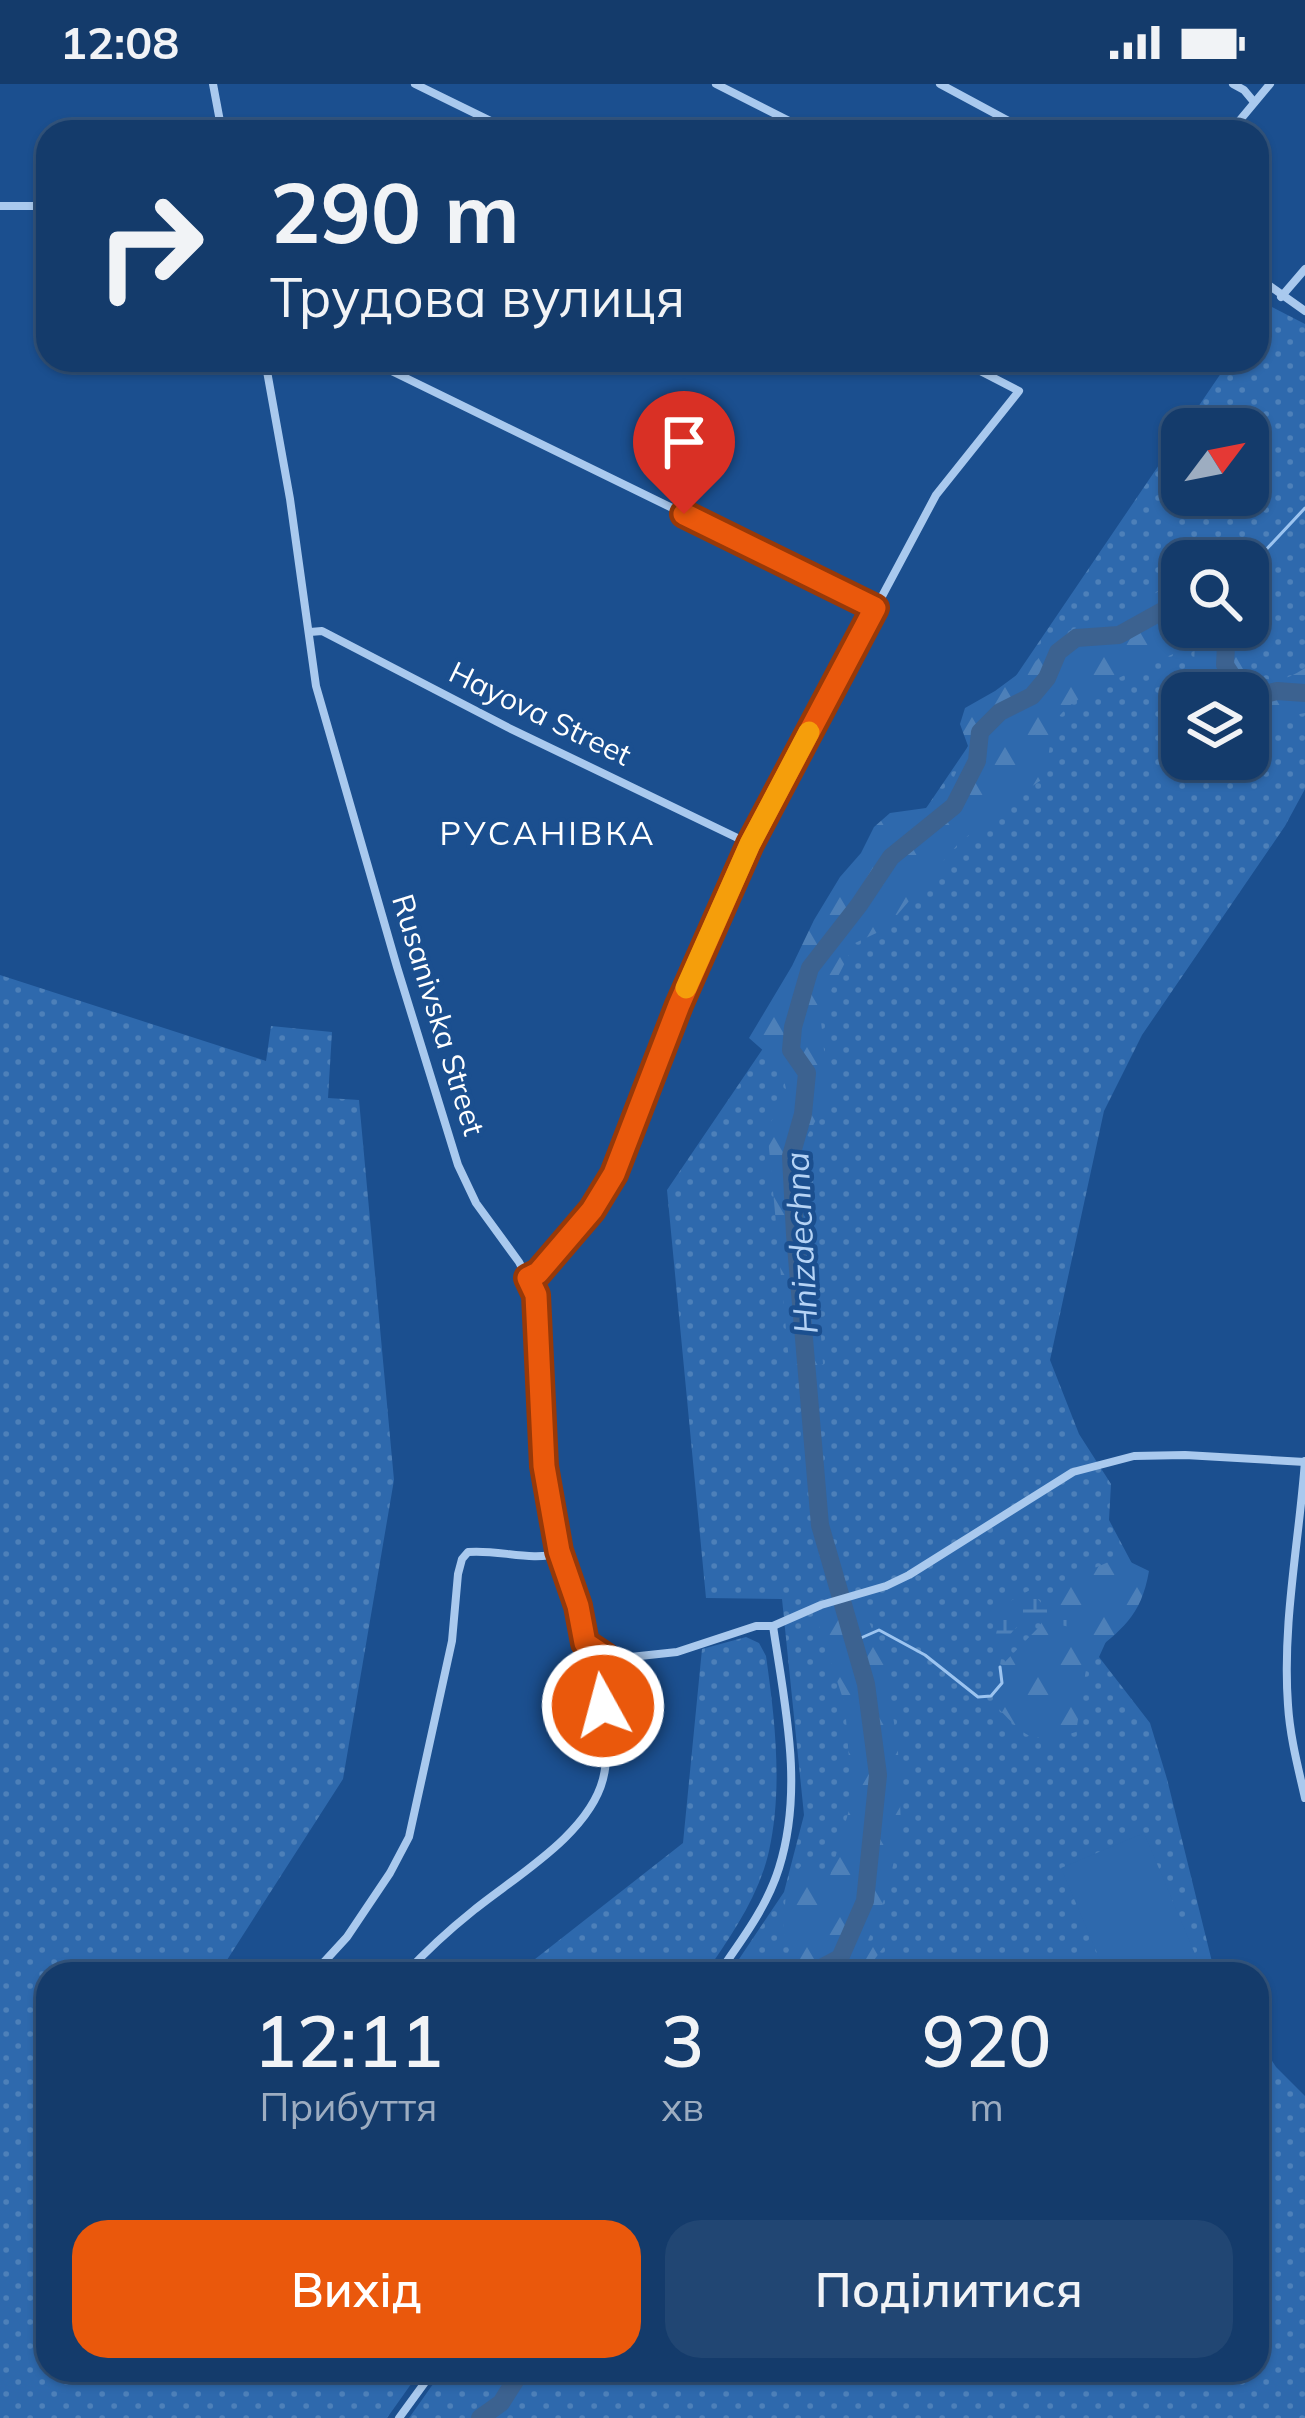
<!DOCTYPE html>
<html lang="uk">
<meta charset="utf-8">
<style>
:root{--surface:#143b6b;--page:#214673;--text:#f1f3f6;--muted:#9dadc1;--line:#33557e;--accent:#ea580c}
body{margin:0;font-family:Mulish,sans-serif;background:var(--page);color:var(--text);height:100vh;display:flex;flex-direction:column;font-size:45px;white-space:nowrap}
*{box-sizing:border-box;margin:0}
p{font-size:39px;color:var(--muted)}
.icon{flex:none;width:66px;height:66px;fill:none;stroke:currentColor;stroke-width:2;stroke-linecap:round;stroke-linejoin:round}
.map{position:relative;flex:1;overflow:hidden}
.sheet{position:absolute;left:36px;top:1878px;width:1233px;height:420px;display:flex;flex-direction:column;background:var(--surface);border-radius:36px;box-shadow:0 3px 9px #0004,0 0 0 3px var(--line)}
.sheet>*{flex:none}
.hud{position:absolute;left:36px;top:36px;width:1233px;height:252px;border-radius:36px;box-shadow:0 3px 9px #0004,0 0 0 3px var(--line);background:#143b6b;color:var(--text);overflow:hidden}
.needle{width:78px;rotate:58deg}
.buttons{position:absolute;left:1161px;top:324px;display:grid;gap:24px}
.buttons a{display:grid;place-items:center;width:108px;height:108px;border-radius:24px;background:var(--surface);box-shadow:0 3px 9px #0004,0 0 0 3px var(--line);font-size:60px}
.pin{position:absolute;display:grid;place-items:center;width:102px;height:102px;color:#fff;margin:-123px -51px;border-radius:50% 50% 50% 0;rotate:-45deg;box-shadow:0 0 12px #0007}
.pin .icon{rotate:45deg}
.me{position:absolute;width:132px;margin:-66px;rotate:353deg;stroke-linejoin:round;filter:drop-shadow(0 0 9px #0008)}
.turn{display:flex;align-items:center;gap:42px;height:252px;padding:0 36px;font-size:54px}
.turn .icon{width:156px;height:156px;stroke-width:2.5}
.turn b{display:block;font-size:84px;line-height:102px}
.eta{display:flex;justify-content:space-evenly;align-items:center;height:204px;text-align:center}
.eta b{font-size:72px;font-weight:600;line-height:84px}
.primary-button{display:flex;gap:24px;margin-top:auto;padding:24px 36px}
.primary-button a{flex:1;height:138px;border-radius:36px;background:var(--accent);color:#fff;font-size:48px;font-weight:600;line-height:138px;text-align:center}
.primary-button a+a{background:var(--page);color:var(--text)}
.status{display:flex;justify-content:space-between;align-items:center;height:84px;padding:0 60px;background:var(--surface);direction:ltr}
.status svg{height:33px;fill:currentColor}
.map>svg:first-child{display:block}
.grass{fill:url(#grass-dots);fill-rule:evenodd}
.forest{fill:url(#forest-firs)}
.wetland{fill:url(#wetland-marsh)}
.pitch{fill:#2e69ad}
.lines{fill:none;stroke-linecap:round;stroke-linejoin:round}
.stream{stroke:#9cc4f0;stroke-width:3}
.river{stroke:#3c6290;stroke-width:18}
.street{stroke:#a9c9ee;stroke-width:8}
.route-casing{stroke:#983908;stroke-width:30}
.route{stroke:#ea580c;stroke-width:21}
.slow{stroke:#f59e0b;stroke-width:21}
.labels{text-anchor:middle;stroke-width:9;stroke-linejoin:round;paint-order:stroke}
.street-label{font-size:30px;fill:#fff;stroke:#1b4f8f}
.neighbourhood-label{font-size:33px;letter-spacing:3px;fill:#fff;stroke:#1b4f8f}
.water-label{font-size:33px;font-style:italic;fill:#b5d3f5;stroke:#1b4f8f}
</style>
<div class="status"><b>12:08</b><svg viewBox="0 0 49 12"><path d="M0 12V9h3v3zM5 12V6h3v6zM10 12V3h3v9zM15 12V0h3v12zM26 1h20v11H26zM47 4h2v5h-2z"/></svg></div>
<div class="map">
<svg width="1305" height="2334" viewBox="0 0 1305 2334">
<defs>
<pattern id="grass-dots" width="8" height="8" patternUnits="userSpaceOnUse" patternTransform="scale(3)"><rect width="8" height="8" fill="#2e69ad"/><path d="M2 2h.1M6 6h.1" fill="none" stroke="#4d80b9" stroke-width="1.8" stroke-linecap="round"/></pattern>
<pattern id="forest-firs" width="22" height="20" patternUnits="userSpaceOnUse" patternTransform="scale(3)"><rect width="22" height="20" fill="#2e69ad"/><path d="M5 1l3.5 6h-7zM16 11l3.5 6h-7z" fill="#4d80b9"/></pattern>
<pattern id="wetland-marsh" width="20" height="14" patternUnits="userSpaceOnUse" patternTransform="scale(3)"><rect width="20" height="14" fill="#2e69ad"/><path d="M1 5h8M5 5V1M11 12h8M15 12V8" fill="none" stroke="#4d80b9"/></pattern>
</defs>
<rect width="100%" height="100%" fill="#1b4f8f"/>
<g class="grass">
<path d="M 1268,221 L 1305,240 L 1305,705 L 1285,742 L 1142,951 L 1104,1027 L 1050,1276 L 1079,1350 L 1111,1400 L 1109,1436 L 1137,1489 L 1099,1573 L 1150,1639 L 1167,1695 L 1215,1890 L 729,1890 L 784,1808 L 804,1731 L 782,1515 L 706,1514 L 667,1106 L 1182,347 L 1182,411 L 1248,411 L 1248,345 L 1183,345 L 1230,276 L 1257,276 L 1257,236 ZM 1182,477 L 1248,477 L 1248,543 L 1182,543 ZM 1182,609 L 1248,609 L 1248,675 L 1182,675 Z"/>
<polygon points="0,891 266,977 271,942 332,948 328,1014 359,1016 394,1396 343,1695 218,1890 48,1890 48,2286 421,2286 387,2334 0,2334"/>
<path d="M 746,1553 L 759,1559 L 766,1572 C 775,1635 783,1704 769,1767 C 759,1812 731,1852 705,1890 L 516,1890 L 683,1759 L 702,1565 Z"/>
<polygon points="1257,1954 1276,1983 1305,2012 1305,2334 409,2334 443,2286 1257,2286"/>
</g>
<g class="forest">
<path d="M 1283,459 C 1279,474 1270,479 1264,492 C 1259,502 1261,510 1259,521 C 1256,543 1232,578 1259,592 C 1276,601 1291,593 1305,584 L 1305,629 L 1248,640 L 1248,609 L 1198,609 L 1193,604 L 1195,559 C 1162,579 1075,604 1056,637 C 1050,649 1048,679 1046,693 L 1014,714 L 958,760 L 885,845 L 855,859 L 829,910 L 821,937 L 824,966 L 833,982 L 825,1020 L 807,1052 L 823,1280 L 791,1299 L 767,1043 L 788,1014 L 781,982 L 749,954 L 792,882 L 814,836 L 840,793 L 861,769 L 874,743 L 890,729 L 926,724 L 945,713 L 968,662 L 960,640 L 965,624 L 995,607 L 1037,576 L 1058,551 L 1084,541 L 1106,543 L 1133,521 L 1182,495 L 1182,543 L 1248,543 L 1248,477 L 1217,477 L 1260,460 Z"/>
<path d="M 1120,1473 L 1149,1487 C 1141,1533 1122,1545 1088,1573 L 1076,1648 C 1030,1660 1029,1656 996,1622 L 1000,1583 L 1039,1543 L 1056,1514 L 1090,1486 Z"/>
<polygon points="857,1510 885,1575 898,1667 901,1743 888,1805 867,1859 885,1861 864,1890 781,1890 789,1866 783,1844 787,1798 802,1781 827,1802 852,1716 845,1621 815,1530"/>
</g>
<path class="wetland" d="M 1030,1506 L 1043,1521 L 1079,1535 L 1075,1544 C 1051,1540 1023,1527 1009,1553 C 1003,1564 1001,1571 1000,1583 L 993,1563 L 999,1537 L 987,1522 L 996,1525 Z"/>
<polygon class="pitch" points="1144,1749 1203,1889 1199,1890 1106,1890 1061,1784"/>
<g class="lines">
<g class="stream">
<polyline points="1248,485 1305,424"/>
<polyline points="854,1557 879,1546 925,1571 978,1613 991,1612 1002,1599 1000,1583"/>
</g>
<g class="river">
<polyline points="1227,543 1225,581 1243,609"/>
<polyline points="1248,614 1277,607 1305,609"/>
<polyline points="810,1890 840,1874 865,1817 878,1691 866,1600 820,1441 795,1150 791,1072 803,1030 807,989 791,966 793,943 810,884 859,821 891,773 954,722 977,677 980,648 1000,628 1032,612 1047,594 1058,568 1076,554 1119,551 1182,516"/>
<polyline points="480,2334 501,2319 522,2286"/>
</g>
<g class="street">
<polyline points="213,0 222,48"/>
<polyline points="415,0 513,48"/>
<polyline points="716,0 811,48"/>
<polyline points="940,0 1029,48"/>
<polyline points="1233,0 1244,6 1254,18"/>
<polyline points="1230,48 1270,0"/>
<polyline points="0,122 48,122"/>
<polyline points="1257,193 1305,227"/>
<polyline points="1281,213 1305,185"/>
<polyline points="265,276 290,415 316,602 397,883 458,1081 476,1119 519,1178 536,1211 544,1382 559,1467 577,1522 585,1559 598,1570 612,1575 677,1568 756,1542 773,1542 821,1521 886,1502 909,1491 1073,1388 1134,1372 1185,1371 1305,1378"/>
<polyline points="369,276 875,523"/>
<polyline points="310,548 322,547 509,644 750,760"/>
<polyline points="528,1194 538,1189 592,1126 614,1090 679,921 750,760 936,411 1019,307 959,276"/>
<path d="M 1305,1377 C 1299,1458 1282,1540 1288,1621 C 1290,1653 1298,1683 1305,1714"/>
<path d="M 313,1890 L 347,1853 L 390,1789 L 409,1753 L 452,1557 L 458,1490 L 462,1475 L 468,1468 C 498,1465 531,1478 560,1469"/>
<path d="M 405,1890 C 426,1867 449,1846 474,1826 C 516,1792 589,1750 603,1695 C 613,1656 599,1613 606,1573"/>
<path d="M 718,1890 C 741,1857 767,1823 779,1784 C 804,1705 785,1622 773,1542"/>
<polyline points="399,2334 434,2286"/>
</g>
</g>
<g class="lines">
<defs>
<polyline id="route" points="603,1622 606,1573 585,1559 578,1522 559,1467 544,1382 536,1211 528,1194 538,1189 592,1126 614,1090 679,921 750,760 875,524 684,430"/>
</defs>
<use href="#route" class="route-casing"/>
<use href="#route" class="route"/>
<polyline class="slow" points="686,904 750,760 809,648"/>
</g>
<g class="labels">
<g class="street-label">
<text transform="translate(540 630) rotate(26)" y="10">Hayova Street</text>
<text transform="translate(438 931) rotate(73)" y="10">Rusanivska Street</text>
</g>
<g class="neighbourhood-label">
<text x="548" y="761">РУСАНІВКА</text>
</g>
<g class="water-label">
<text transform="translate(801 1159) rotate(-93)" y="12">Hnizdechna</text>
</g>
</g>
</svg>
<div class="buttons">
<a><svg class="needle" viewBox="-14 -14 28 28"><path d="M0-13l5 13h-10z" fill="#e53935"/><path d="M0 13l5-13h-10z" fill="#9dadc1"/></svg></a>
<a><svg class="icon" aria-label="search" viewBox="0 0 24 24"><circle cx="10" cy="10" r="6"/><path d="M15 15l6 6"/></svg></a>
<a><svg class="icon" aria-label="layers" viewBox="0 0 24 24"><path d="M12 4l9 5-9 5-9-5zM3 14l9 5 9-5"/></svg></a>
</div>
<div class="pin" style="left:684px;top:430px;background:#d93025"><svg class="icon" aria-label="arrive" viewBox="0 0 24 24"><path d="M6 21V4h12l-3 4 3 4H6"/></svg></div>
<svg class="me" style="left:603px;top:1622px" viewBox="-20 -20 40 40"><circle r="17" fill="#ea580c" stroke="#fff" stroke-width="3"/><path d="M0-11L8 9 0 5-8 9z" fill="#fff"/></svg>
<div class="hud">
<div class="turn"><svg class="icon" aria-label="right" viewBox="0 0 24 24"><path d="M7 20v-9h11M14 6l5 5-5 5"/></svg><div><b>290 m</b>Трудова вулиця</div></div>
</div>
<section class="sheet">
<div class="eta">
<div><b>12:11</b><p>Прибуття</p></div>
<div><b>3</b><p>хв</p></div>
<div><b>920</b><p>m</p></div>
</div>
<div class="primary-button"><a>Вихід</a><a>Поділитися</a></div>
</section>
</div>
